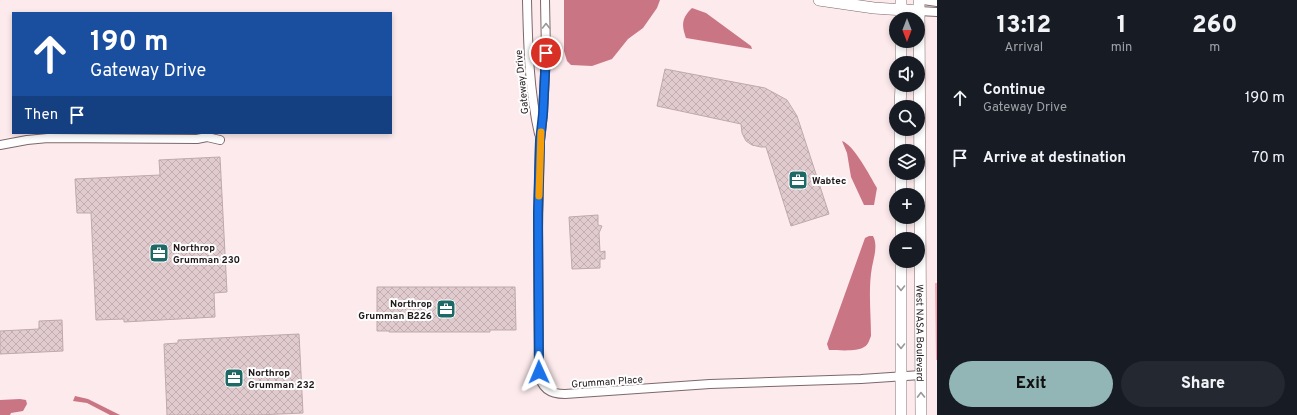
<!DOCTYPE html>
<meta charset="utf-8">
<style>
:root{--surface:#171b24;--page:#242831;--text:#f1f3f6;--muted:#9ea1a6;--accent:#92b5b5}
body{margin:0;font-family:Overpass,sans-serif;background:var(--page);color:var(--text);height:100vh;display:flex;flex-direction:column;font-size:15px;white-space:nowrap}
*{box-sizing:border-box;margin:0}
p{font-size:13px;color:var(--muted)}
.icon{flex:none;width:22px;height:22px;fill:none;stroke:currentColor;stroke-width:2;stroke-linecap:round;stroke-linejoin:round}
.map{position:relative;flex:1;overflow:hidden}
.drawer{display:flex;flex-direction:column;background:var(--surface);width:360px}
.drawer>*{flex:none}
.banner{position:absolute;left:12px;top:12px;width:380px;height:122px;border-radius:0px;box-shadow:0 2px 6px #0003;background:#1a4fa0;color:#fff;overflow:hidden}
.needle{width:26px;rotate:180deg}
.fabs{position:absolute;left:889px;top:12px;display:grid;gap:8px}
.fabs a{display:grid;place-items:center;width:36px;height:36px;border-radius:50%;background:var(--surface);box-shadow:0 2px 6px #0003;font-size:20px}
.pin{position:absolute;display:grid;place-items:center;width:34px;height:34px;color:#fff;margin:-17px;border:2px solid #fff;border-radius:50%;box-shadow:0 1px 4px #0007}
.me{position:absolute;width:44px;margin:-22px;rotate:359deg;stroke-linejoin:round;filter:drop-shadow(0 0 3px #0008)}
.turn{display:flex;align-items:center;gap:14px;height:84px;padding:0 12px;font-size:18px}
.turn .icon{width:52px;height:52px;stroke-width:2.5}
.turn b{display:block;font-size:28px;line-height:34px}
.then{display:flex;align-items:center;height:38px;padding:0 12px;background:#0003;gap:8px;font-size:15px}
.eta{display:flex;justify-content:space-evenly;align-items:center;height:68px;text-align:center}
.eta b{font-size:24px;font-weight:800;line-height:28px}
.primary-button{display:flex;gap:8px;margin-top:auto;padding:8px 12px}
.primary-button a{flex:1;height:46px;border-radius:24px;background:var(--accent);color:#111;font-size:16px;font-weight:800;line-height:46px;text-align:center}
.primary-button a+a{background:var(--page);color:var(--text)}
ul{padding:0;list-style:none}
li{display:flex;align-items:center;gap:12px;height:60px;padding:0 12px}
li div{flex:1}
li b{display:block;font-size:15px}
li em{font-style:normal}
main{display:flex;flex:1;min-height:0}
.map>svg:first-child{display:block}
.grass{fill:url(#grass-tufts)}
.water{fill:#ca7584}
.building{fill:url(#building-cross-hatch);stroke:#bea9ab}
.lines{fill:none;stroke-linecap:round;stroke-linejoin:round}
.street-casing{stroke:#7c686b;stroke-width:10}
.secondary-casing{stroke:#7c686b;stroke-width:12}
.street{stroke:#fff;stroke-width:8}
.secondary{stroke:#fff;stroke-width:11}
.oneway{stroke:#9a9797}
.route-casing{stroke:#114b97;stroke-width:10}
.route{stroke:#1a73e8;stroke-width:7}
.slow{stroke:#f59e0b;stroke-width:7}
.labels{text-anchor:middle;stroke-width:4;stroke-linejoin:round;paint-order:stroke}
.street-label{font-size:10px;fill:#1f1718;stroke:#fdfdfd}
.poi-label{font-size:10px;font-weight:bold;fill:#1f1718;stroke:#fdfdfd;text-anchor:start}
</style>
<main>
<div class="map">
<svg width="937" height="415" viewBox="0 0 937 415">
<defs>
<pattern id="grass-tufts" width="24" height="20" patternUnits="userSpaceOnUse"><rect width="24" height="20" fill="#fca7b5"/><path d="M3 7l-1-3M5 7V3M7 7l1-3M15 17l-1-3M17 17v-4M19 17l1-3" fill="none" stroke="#d88f9b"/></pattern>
<pattern id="building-cross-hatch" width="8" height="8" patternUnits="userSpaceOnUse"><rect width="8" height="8" fill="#e1cbce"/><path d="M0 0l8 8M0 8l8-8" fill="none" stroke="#c1aeb0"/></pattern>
</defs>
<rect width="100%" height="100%" fill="#fceaec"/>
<polygon class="grass" points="935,283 937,283 937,360 936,360"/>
<g class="water">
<polygon points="564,0 660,0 657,8 643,28 628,39 612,59 592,66 571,65 567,61 564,51"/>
<path d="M 692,8 L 706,13 L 751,46 L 752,49 L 686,38 C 681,24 682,18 692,8 Z"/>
<path d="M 842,141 C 854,145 870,176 877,188 L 874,205 L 864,205 L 851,177 L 847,153 Z"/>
<path d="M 869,236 L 873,236 C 878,245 874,257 872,267 C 868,289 871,314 871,336 C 869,341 868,345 864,347 C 857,352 838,350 829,350 L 827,344 L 865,238 Z"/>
<polygon points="75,396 88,399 120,415 110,415 87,403 73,401"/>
<polygon points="20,399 26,400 27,404 23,411 11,413 10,415 0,415 0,400"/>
</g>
<g class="building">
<polygon points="665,69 765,88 787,100 797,116 829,214 791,226 766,147 761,147 752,145 746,141 742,133 741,124 657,106"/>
<polygon points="220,157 227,292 214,293 215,317 124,322 124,319 96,320 91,213 77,213 75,179 160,175 159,160"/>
<polygon points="598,215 598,225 602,226 599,233 600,252 605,251 605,259 600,259 600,268 572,269 569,217"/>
<polygon points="377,287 515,287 516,330 490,330 490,332 389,332 389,331 377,331"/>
<polygon points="62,320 63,351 0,354 0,331 39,329 39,321"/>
<polygon points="299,334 303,413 257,415 167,415 164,344 178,343 178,340"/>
</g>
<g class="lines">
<defs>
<g id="street">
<path d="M 527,0 C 528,45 529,90 539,134"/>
<path d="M 545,0 L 546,53 L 543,114 L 540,141 L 538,228 L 539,373 C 541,388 549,394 565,394 L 710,384 L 861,379 L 921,375"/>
<polyline points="923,0 937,2"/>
<polyline points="919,11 937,12"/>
<polyline points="0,145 27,140 48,138 197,139 207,137 220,140"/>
</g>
<g id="secondary">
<polyline points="819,0 874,8 919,11"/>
<polyline points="901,0 901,19"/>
<path id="s1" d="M 919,0 L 921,415"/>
<polyline points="901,63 901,41"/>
<polyline points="900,107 901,85"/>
<polyline points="900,129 900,151"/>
<polyline points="901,173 901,195"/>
<polyline points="901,217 901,239"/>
<polyline points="901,261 901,415"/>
</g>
</defs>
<use href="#street" class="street-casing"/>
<use href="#secondary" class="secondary-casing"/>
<use href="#street" class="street"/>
<use href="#secondary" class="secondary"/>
</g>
<defs><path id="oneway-chevron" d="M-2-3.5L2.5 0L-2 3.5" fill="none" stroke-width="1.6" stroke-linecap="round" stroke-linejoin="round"/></defs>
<g class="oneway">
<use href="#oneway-chevron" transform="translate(546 26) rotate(-90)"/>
<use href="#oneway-chevron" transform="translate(901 288) rotate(90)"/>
<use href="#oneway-chevron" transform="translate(901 346) rotate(90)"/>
<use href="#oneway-chevron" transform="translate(921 395) rotate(-91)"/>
</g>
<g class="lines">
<defs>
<polyline id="route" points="539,372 538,213 540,141 543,114 546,53"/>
</defs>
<use href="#route" class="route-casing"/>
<use href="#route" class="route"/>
<polyline class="slow" points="539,196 541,132"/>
</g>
<defs>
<symbol id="office-square" viewBox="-11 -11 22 22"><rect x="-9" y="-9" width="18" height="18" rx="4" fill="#1e6965" stroke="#fdfdfd"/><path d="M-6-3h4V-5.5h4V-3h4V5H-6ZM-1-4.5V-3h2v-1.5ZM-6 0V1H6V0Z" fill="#fff"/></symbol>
</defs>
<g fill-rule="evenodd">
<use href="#office-square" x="787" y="169" width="22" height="22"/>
<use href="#office-square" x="148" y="242" width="22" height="22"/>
<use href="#office-square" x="435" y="298" width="22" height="22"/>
<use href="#office-square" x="223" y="367" width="22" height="22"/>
</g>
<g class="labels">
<g class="street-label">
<text transform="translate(521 82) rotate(-96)" y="4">Gateway Drive</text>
<text dy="4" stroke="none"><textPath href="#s1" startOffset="333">West NASA Boulevard</textPath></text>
<text transform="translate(607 381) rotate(-4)" y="4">Grumman Place</text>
</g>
<g class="poi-label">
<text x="812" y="184">Wabtec</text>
<text x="173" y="251">Northrop<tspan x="173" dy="12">Grumman 230</tspan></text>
<text x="432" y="307" text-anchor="end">Northrop<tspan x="432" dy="12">Grumman B226</tspan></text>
<text x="248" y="376">Northrop<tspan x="248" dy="12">Grumman 232</tspan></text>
</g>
</g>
</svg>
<div class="fabs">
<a><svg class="needle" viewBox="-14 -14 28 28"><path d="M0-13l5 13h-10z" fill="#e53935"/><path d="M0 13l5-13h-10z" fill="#9ea1a6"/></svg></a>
<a><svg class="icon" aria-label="sound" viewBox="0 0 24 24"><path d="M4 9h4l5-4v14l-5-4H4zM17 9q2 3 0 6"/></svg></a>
<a><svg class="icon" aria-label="search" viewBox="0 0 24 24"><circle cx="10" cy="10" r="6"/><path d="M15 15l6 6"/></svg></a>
<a><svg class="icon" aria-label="layers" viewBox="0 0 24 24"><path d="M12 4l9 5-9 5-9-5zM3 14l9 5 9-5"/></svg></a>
<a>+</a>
<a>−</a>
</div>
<div class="pin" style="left:546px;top:53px;background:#d93025"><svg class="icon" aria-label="arrive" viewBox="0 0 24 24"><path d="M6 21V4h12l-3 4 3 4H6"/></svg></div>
<svg class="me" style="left:539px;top:372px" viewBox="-20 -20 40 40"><path d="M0-17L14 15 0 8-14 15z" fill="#1a73e8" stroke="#fff" stroke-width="4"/></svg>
<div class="banner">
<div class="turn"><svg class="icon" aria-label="ahead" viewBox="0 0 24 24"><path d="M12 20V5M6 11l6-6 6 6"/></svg><div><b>190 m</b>Gateway Drive</div></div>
<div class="then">Then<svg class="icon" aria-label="arrive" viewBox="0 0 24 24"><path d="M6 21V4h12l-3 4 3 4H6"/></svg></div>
</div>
</div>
<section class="drawer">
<div class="eta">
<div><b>13:12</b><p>Arrival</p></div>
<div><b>1</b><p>min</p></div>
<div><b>260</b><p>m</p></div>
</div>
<ul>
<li><svg class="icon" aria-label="ahead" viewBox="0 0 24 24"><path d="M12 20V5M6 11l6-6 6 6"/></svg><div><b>Continue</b><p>Gateway Drive</p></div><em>190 m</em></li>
<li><svg class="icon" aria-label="arrive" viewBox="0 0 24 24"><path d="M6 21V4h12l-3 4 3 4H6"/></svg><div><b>Arrive at destination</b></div><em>70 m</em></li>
</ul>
<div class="primary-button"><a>Exit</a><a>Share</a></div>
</section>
</main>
